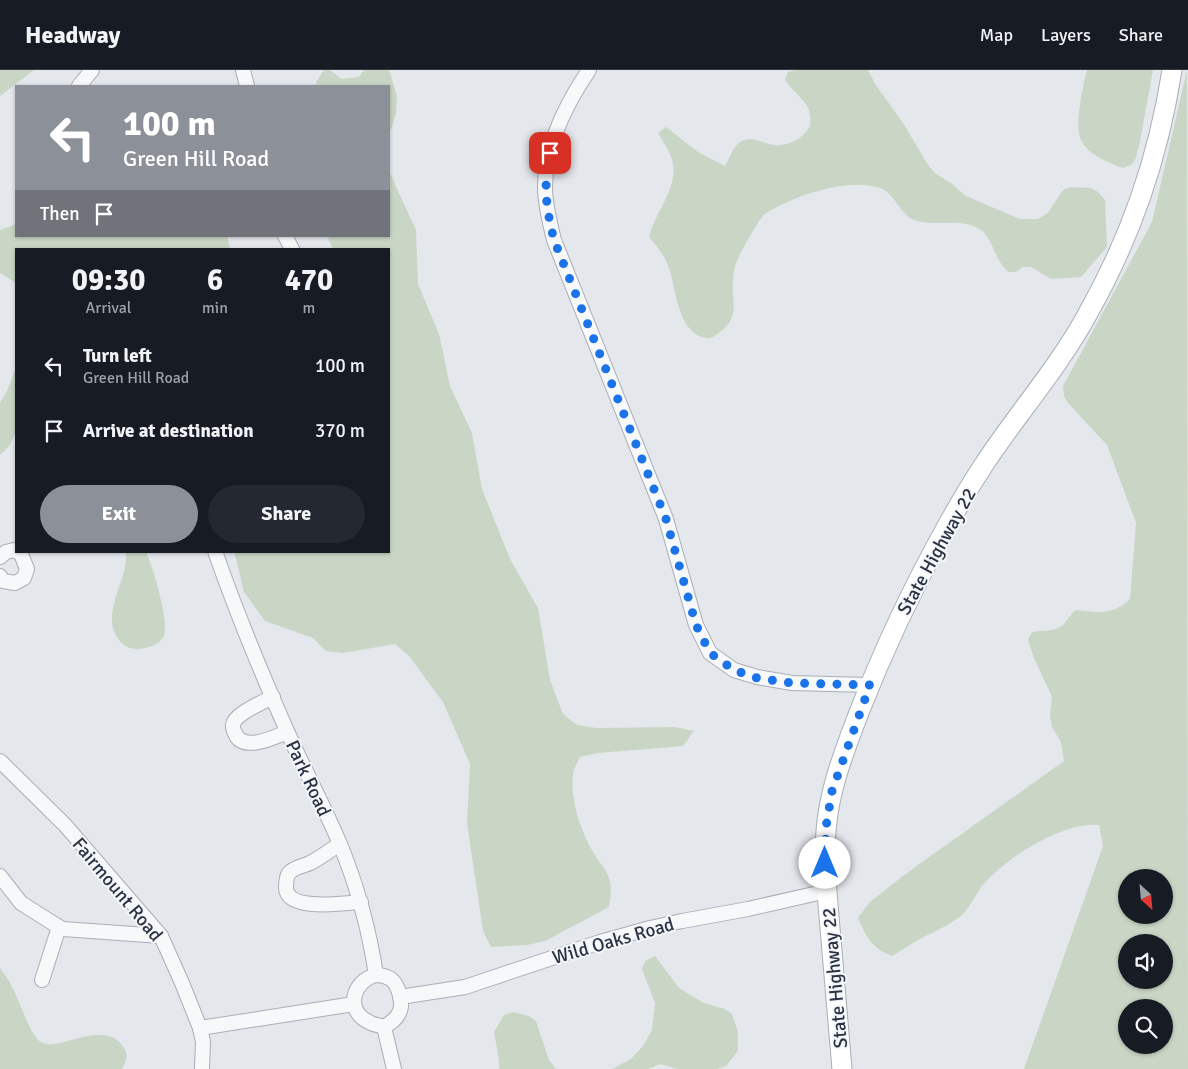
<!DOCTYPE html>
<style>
:root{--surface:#171b24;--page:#242831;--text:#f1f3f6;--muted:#9ea1a6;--line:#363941;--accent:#8c9099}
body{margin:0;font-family:Signika,sans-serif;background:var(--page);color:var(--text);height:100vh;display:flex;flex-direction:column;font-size:19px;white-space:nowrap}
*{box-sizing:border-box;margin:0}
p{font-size:16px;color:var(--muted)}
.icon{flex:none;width:28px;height:28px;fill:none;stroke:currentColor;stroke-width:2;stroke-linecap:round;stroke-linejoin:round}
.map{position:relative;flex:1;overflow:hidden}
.panel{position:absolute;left:15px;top:178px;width:375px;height:305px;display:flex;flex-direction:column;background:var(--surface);border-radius:0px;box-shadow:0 1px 4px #0004}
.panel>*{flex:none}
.guide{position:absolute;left:15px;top:15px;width:375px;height:152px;border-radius:0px;box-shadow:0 1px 4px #0004;background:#8c9099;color:#fff;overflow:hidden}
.needle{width:32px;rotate:154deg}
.buttons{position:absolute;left:1118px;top:799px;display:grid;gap:10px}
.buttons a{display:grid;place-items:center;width:55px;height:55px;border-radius:50%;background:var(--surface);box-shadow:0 1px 4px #0004;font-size:25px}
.pin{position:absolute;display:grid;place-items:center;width:42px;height:42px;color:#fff;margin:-21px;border-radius:10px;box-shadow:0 2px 8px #0006}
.me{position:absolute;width:55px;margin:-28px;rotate:0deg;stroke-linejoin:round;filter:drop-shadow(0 0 4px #0008)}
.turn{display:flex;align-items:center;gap:18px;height:105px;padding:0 25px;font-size:22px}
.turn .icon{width:65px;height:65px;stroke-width:2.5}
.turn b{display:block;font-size:35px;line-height:42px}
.then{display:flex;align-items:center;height:48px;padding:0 25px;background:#0003;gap:10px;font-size:19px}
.eta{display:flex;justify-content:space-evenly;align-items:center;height:85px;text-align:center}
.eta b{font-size:30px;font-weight:700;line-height:35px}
.primary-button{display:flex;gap:10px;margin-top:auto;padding:10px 25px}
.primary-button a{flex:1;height:58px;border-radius:30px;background:var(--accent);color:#fff;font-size:20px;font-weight:700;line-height:58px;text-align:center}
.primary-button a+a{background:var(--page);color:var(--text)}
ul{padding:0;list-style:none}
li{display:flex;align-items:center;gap:15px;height:65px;padding:0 25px}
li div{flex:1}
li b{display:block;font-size:19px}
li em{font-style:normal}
header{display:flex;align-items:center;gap:30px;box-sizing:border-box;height:70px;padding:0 25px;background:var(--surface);border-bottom:1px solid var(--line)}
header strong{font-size:24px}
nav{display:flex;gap:28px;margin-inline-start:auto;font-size:18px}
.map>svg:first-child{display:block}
.green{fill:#c9d6c5;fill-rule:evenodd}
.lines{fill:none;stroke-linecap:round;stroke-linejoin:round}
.street-casing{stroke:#a9aeb7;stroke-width:16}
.secondary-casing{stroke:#a9aeb7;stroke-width:21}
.street{stroke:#f7f8fa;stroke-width:14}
.secondary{stroke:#fff;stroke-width:19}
.route{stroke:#1a73e8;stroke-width:9;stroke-dasharray:0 16.2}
.labels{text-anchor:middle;stroke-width:4;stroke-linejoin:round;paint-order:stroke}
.street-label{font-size:19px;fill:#2b3445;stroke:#f4f6f9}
</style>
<header>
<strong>Headway</strong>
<nav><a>Map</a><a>Layers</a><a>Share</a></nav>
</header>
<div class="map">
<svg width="1188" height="999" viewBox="0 0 1188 999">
<rect width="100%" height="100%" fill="#e4e7ec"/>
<g class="green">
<polygon points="0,0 34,0 0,26"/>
<polygon points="324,0 330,0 341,9 359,7 364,0 389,0 397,26 396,44 389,65 389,16 317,16 316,12"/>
<path d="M 796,0 L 868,0 L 875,14 L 903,53 L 928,95 L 935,103 L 952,114 L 966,126 L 1020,149 L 1038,149 L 1047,144 L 1063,120 L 1071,117 L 1091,118 L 1098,122 L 1105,130 L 1107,177 L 1081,207 L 1051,209 L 1031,197 L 1023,197 L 1016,202 L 1008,202 C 1005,198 1001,195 999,190 C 993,181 991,168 982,161 C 963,145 932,159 912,149 C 899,142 895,124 880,118 C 847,107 793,126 765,144 C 760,147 739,185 736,193 C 734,198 733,205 733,211 C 731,234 741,245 720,262 C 715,266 712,268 706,268 C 678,264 676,219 669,198 C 665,186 657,176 649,167 C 655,141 682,115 671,87 C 668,78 662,70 658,63 L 666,57 L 698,82 L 725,96 C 730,88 733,75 742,71 C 753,65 763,74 775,75 C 786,77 807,67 810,55 C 811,52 810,43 809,40 C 807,32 790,18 785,10 L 788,2 Z"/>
<path d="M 1087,0 L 1153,0 L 1140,71 L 1136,88 L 1131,95 L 1123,98 C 1109,93 1087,84 1081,70 C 1074,56 1083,15 1087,0 Z"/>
<path d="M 1187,0 L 1188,999 L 1024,999 L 1103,776 L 1099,755 C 1064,751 1005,788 983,815 C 975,824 971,837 961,846 C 948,856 933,862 918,870 C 909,875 901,881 892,886 C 873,879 865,866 858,848 L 869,833 L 904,805 L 1064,691 L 1061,672 L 1052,657 L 1050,646 L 1052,627 L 1034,588 L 1028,570 L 1032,562 C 1042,560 1055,562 1063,555 C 1068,550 1070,544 1076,540 C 1097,542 1113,546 1130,529 L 1136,453 L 1107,375 L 1068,333 L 1064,326 L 1063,316 L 1152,152 ZM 1126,808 L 1164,808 L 1164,845 L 1126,845 ZM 1164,872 L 1164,910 L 1126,910 L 1126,872 ZM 1126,938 L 1164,938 L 1164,975 L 1126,975 Z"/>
<path d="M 389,101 L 416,160 L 418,214 L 439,264 L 450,316 L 472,363 L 482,419 L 510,489 L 538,538 L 550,610 L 563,644 L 577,655 L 596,658 L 675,657 L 694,661 L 683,676 L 598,683 L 580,687 C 578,692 573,699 573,705 C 570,727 579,754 588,773 C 602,801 616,801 609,837 L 545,871 L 527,875 L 491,877 L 483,861 L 467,753 L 470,694 L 443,632 L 409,586 L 395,574 L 343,583 L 326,581 L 313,568 L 265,551 L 244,522 L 234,481 L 389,481 L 389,179 L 333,179 L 328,168 L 330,166 L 389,166 Z"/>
<polygon points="16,154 16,166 227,166 230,179 16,179 16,213 0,203 0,160"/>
<polygon points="16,298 16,361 10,375 0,385 0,333 7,321"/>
<path d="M 126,481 L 146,481 C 152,496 170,552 164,566 C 159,577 137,582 127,577 C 119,573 112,560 112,552 C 111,527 128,505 126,481 Z"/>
<polygon points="655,886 679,918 704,933 725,939 732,944 738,962 738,981 726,996 717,999 678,999 660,994 648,999 612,999 631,989 643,976 652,960 655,933 642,899 645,891"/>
<path d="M 0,898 C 4,904 9,910 12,917 C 19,929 30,966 41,972 C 58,984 104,946 124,978 C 129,985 126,992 122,999 L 0,999 Z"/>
<polygon points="513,942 529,946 536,951 549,990 556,999 499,999 499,990 494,962 504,945"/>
</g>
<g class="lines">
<defs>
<g id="street">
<polyline points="243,0 247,16"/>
<path d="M 589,0 C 566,34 545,75 545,117 C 545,135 550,153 554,170 L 666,449 L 696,555 L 710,583 L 734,600 L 757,607 L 792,613 L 870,615"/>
<polyline points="79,16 92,0"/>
<polyline points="285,166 292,179"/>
<path d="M 215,481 C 236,542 261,602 287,661 C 304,699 324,736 340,774 C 358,818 369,858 376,905"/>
<polyline points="0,487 6,482 14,480 21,484 27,499 24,508 15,513 3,511 0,506"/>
<path d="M 273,627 C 263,632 239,642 234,652 C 232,655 233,660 235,663 C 242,683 275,667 287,662"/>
<polyline points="0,691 65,755 161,866 182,913 200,958 203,972 202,999"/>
<path d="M 340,774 C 330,780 320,788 310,793 C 304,796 294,797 289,803 C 286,807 286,813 286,818 C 287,842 346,833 361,832"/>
<polyline points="0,806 21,833 59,857 63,859 161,866"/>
<path d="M 376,905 C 381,905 386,906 391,909 C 399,916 404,934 399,943 C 396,950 390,953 384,957 C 379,955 373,955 369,952 C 345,941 352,911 376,905 Z"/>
<polyline points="42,910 59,857"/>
<polyline points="400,927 465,917 600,872 650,858 682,851 748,839 827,821"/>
<polyline points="384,957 394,999"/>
<polyline points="200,958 354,934"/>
</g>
<path id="secondary" d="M 842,999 C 838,952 834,905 830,858 C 827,820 822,782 828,744 C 833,710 846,677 858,645 C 883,581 912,519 946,458 C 958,436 971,414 985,393 C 1018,343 1058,298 1087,245 C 1131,167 1158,89 1172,0"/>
</defs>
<use href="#street" class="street-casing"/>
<use href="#secondary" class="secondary-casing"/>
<use href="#street" class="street"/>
<use href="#secondary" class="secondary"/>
</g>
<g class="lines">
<path class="route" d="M 550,83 C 543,116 546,137 554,170 L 666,449 L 696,555 L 710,583 L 734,600 L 757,608 L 792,613 L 870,615 L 832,721 L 826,757 L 825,793"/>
</g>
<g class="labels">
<g class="street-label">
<text transform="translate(936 481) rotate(-61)" y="7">State Highway 22</text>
<text transform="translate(309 708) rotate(65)" y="7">Park Road</text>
<text transform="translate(118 819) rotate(50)" y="7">Fairmount Road</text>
<text transform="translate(613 870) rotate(-16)" y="7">Wild Oaks Road</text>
<text transform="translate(834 908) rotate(-95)" y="7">State Highway 22</text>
</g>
</g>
</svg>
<div class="buttons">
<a><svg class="needle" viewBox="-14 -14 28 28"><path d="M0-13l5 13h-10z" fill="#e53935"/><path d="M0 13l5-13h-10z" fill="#9ea1a6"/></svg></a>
<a><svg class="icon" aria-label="sound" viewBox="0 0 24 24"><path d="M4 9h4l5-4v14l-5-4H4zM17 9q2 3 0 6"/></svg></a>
<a><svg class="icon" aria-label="search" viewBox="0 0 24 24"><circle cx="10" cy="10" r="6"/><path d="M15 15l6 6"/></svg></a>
</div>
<div class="pin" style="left:550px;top:83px;background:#d93025"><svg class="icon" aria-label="arrive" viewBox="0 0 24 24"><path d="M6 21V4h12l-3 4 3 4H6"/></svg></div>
<svg class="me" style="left:825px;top:793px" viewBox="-20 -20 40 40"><circle r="19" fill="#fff"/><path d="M0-13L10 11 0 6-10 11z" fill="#1a73e8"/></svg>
<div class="guide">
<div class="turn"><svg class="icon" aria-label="left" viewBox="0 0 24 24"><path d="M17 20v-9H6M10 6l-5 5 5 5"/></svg><div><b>100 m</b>Green Hill Road</div></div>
<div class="then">Then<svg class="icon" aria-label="arrive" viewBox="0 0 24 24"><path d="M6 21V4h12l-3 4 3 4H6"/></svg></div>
</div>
<section class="panel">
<div class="eta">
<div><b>09:30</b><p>Arrival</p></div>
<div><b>6</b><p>min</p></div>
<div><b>470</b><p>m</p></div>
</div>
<ul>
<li><svg class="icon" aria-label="left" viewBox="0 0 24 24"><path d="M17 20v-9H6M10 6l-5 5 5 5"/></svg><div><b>Turn left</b><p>Green Hill Road</p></div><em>100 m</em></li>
<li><svg class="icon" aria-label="arrive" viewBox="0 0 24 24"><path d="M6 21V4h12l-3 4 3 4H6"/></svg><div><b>Arrive at destination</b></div><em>370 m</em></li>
</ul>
<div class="primary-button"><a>Exit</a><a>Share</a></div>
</section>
</div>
